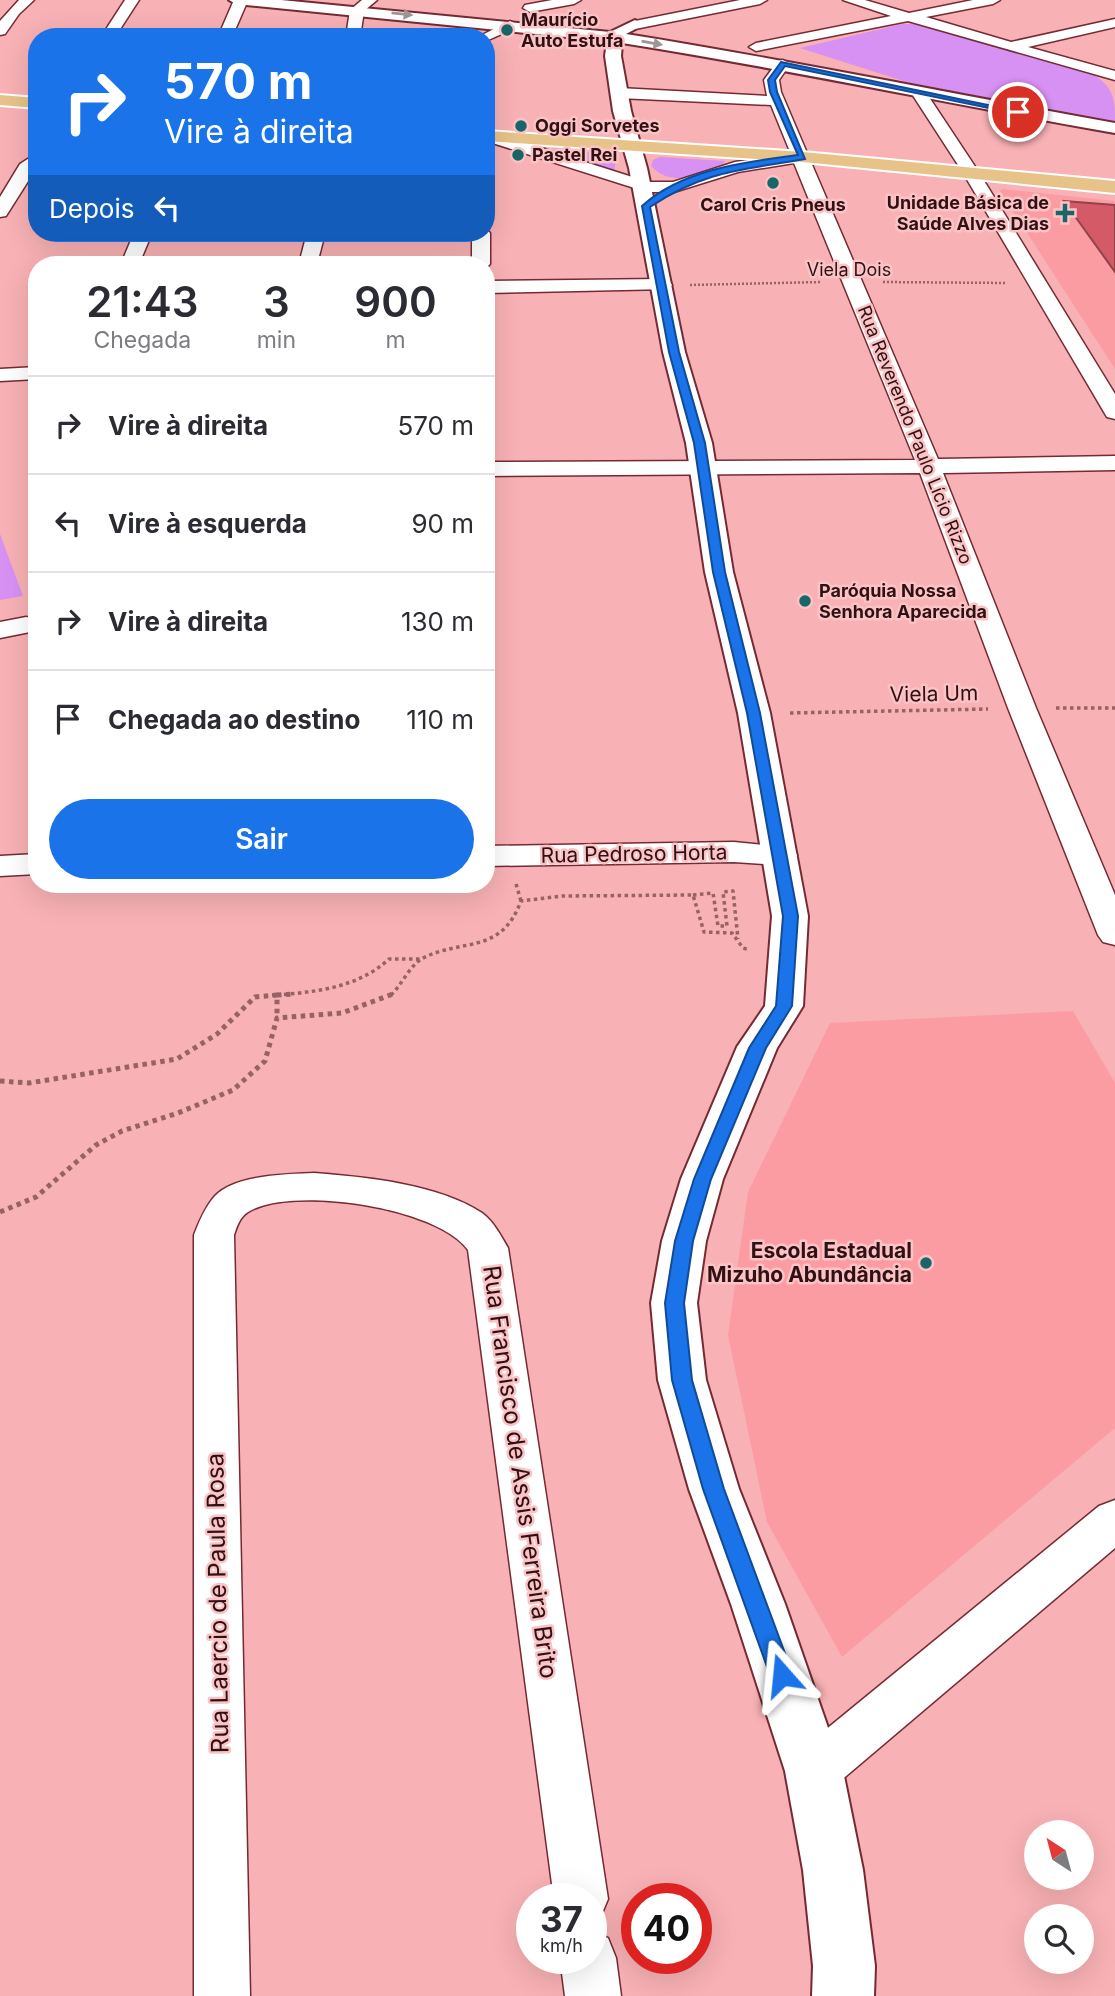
<!DOCTYPE html>
<html lang="pt">
<meta charset="utf-8">
<style>
:root{--surface:#fff;--page:#f2f2f3;--text:#2b2b33;--muted:#7c7c81;--line:#e1e1e2;--accent:#1a73e8}
body{margin:0;font-family:Inter,sans-serif;background:var(--page);color:var(--text);height:100vh;display:flex;flex-direction:column;font-size:26px;white-space:nowrap}
*{box-sizing:border-box;margin:0}
p{font-size:23px;color:var(--muted)}
.icon{flex:none;width:38px;height:38px;fill:none;stroke:currentColor;stroke-width:2;stroke-linecap:round;stroke-linejoin:round}
.map{position:relative;flex:1;overflow:hidden}
.drawer{position:absolute;left:28px;top:256px;width:467px;height:637px;display:flex;flex-direction:column;background:var(--surface);border-radius:28px;box-shadow:0 7px 28px #0002}
.drawer>*{flex:none}
.banner{position:absolute;left:28px;top:28px;width:467px;height:214px;border-radius:28px;box-shadow:0 7px 28px #0002;background:#1a73e8;color:#fff;overflow:hidden}
.needle{width:46px;rotate:324deg}
.fabs{position:absolute;left:1024px;top:1820px;display:grid;gap:14px}
.fabs a{display:grid;place-items:center;width:70px;height:70px;border-radius:50%;background:var(--surface);box-shadow:0 7px 28px #0002;font-size:35px}
.speed{position:absolute;left:516px;top:1883px;display:flex;gap:14px;font-size:35px;font-weight:700;text-align:center}
.speed>*{display:grid;place-content:center;width:91px;height:91px;border-radius:50%;background:var(--surface);box-shadow:0 7px 28px #0002;line-height:1}
.speed small{font-size:18px;font-weight:400}
.speed .limit{border:10px solid #d22;background:#fff;color:#111}
.pin{position:absolute;display:grid;place-items:center;width:60px;height:60px;color:#fff;margin:-30px;border:4px solid #fff;border-radius:50%;box-shadow:0 2px 7px #0007}
.me{position:absolute;width:77px;margin:-38px;rotate:342deg;stroke-linejoin:round;filter:drop-shadow(0 0 5px #0008)}
.turn{display:flex;align-items:center;gap:24px;height:147px;padding:0 21px;font-size:32px}
.turn .icon{width:91px;height:91px;stroke-width:2.5}
.turn b{display:block;font-size:49px;line-height:60px}
.then{display:flex;align-items:center;height:66px;padding:0 21px;background:#0003;gap:14px;font-size:26px}
.eta{display:flex;justify-content:space-evenly;align-items:center;height:119px;text-align:center}
.eta b{font-size:42px;font-weight:600;line-height:49px}
.button{display:flex;gap:14px;margin-top:auto;padding:14px 21px}
.button a{flex:1;height:80px;border-radius:42px;background:var(--accent);color:#fff;font-size:28px;font-weight:600;line-height:80px;text-align:center}
ul{padding:0;list-style:none}
li{display:flex;align-items:center;gap:21px;height:98px;padding:0 21px;border-top:2px solid var(--line)}
li div{flex:1}
li b{display:block;font-size:26px}
li em{font-style:normal}
.map>svg:first-child{display:block}
.built{fill:#fb9ca2}
.green{fill:#d791f3}
.building{fill:#d55a68;stroke:#90434a;stroke-width:2}
.lines{fill:none;stroke-linecap:round;stroke-linejoin:round}
.street-casing{stroke:#742a33;stroke-width:3}
.secondary-casing{stroke:#742a33;stroke-width:4}
.primary-casing{stroke:#fff;stroke-width:4}
.path-far2{stroke:#966265;stroke-width:2.5;stroke-dasharray:2 2;stroke-linecap:butt}
.path-far1{stroke:#966265;stroke-width:3.5;stroke-dasharray:3.5 3.5;stroke-linecap:butt}
.path{stroke:#966265;stroke-width:5;stroke-dasharray:4.5 4.5;stroke-linecap:butt}
.street{fill:#fff;fill-rule:evenodd}
.secondary{fill:#fff;fill-rule:evenodd}
.primary{fill:#e7c389;fill-rule:evenodd}
.oneway{fill:#a29395}
.route{fill:#1a73e8;stroke:#114b97;stroke-width:2}
.poi-dot{fill:#186667;stroke:#fac3c5;stroke-width:2.5}
.labels{text-anchor:middle;stroke-width:5;stroke-linejoin:round;paint-order:stroke}
.far-poi-label{font-size:18px;font-weight:bold;fill:#301013;stroke:#fac3c5;text-anchor:start}
.far-street-label{font-size:18px;fill:#301013;stroke:#fac3c5}
.street-label{font-size:21px;fill:#301013;stroke:#fac3c5}
.poi-label{font-size:21px;font-weight:bold;fill:#301013;stroke:#fac3c5;text-anchor:end}
.near-street-label{font-size:24px;fill:#301013;stroke:#fac3c5}
</style>
<div class="map">
<svg width="1115" height="1996" viewBox="0 0 1115 1996">
<rect width="100%" height="100%" fill="#f8b1b4"/>
<g class="built">
<polygon points="1002,189 1115,201 1115,369 1000,191"/>
<polygon points="1073,1011 1115,1083 1115,1428 842,1657 767,1522 728,1335 748,1192 830,1023"/>
</g>
<g class="green">
<path d="M 902,24 L 920,24 L 1091,73 C 1114,87 1115,98 1115,124 L 944,94 L 800,48 Z"/>
<polygon points="552,148 617,155 614,171"/>
<path d="M 660,157 L 725,161 L 720,169 C 695,175 670,187 651,166 L 653,160 Z"/>
<polygon points="0,534 23,596 0,600"/>
</g>
<polygon class="building" points="1064,201 1115,205 1115,272"/>
<g class="lines">
<defs>
<g id="street">
<polygon points="19,0 34,0 19,14 5,34 0,35 0,21"/>
<polygon points="125,0 139,0 115,37 101,37"/>
<polygon points="234,0 248,0 232,37 218,37"/>
<polygon points="362,0 377,0 364,11 360,37 346,37 350,10"/>
<polygon points="552,0 581,0 574,4 530,12 523,8 525,5"/>
<polygon points="740,0 767,0 760,4 635,29 628,25 635,21"/>
<polygon points="843,0 865,0 909,13 973,0 1000,0 993,4 926,17 1011,42 1115,19 1115,27 1028,47 1115,71 1115,80 908,21 756,51 749,47 756,43 891,16"/>
<polygon points="510,21 517,25 515,28 486,41 486,37 478,37"/>
<polygon points="783,60 790,64 779,80 781,92 807,153 811,157 810,160 938,459 1115,456 1115,470 943,473 1036,708 1115,895 1115,945 1103,942 1098,935 1008,708 920,473 486,476 486,462 915,460 794,163 738,172 674,192 647,192 486,141 488,131 648,182 673,182 735,162 791,154 771,105 619,98 611,93 619,88 767,96 764,80 778,61"/>
<polygon points="920,89 925,91 978,171 1115,394 1115,419 1107,417 1104,412 962,171 912,94"/>
<polygon points="37,153 37,167 6,216 0,217 0,197 20,164"/>
<polygon points="486,229 490,233 490,264 486,268 486,264 472,264 472,233 486,233"/>
<polygon points="134,233 152,233 139,264 121,264"/>
<polygon points="307,233 325,233 317,264 299,264"/>
<polygon points="662,279 669,281 672,285 669,289 486,293 486,281"/>
<polygon points="37,367 37,379 0,381 0,369"/>
<polygon points="26,617 35,619 35,631 0,638 0,622"/>
<polygon points="734,842 792,848 797,855 792,862 781,865 734,862 486,866 486,846"/>
<polygon points="37,854 37,874 0,876 0,856"/>
<path d="M 314,1173 C 366,1177 438,1184 482,1213 C 494,1222 501,1236 508,1248 L 608,1899 L 600,1918 L 592,1922 L 592,1899 L 554,1899 L 468,1250 C 438,1207 291,1185 248,1212 C 240,1217 237,1226 234,1235 L 250,1996 L 194,1996 L 194,1235 C 199,1222 205,1207 215,1196 C 234,1175 287,1174 314,1173 Z"/>
<polygon points="1115,1500 1115,1548 832,1788 814,1796 796,1788 788,1771 796,1754 1099,1506"/>
<polygon points="592,1931 608,1938 616,1958 621,1996 565,1996 560,1958 592,1958"/>
</g>
<path id="secondary" d="M 229,0 L 281,0 L 610,32 L 635,20 L 643,25 L 626,34 C 790,60 952,94 1115,123 L 1115,133 C 950,104 787,69 622,43 L 621,56 L 631,111 L 647,168 L 685,352 L 712,443 L 733,572 L 770,713 L 808,916 L 803,1006 L 777,1048 L 723,1179 L 706,1241 L 697,1303 L 706,1380 L 739,1489 L 785,1604 L 843,1771 L 863,1870 L 875,1966 L 874,1996 L 812,1996 L 813,1966 L 803,1870 L 785,1771 L 731,1604 L 689,1489 L 658,1380 L 651,1303 L 662,1241 L 681,1179 L 737,1047 L 765,1006 L 772,916 L 738,713 L 705,572 L 686,443 L 663,352 L 629,168 L 613,111 L 605,56 L 607,41 L 236,4 Z"/>
<g id="primary">
<polygon points="0,95 37,98 37,108 0,105"/>
<polygon points="486,131 803,152 1115,181 1115,193 803,162 486,141"/>
</g>
</defs>
<use href="#street" class="street-casing"/>
<use href="#secondary" class="secondary-casing"/>
<use href="#primary" class="primary-casing"/>
<g class="path-far2">
<polyline points="883,282 1007,283"/>
<polyline points="690,285 822,282"/>
</g>
<g class="path-far1">
<polyline points="1056,708 1115,708"/>
<polyline points="790,713 988,709"/>
<polyline points="516,884 521,901"/>
<polyline points="693,895 713,893 718,926 727,926 723,892 733,891 738,939"/>
<polyline points="272,995 277,995"/>
<path d="M 277,995 C 317,992 359,987 389,959 L 421,959"/>
<path d="M 391,995 C 401,986 410,965 423,958 C 463,938 501,955 521,901 L 562,896 L 693,895 L 704,932 L 732,933 L 743,948 L 750,950"/>
</g>
<g class="path">
<polyline points="277,995 293,994"/>
<polyline points="0,1081 29,1083 177,1059 217,1034 255,997 277,995 277,1018"/>
<polyline points="0,1212 36,1197 96,1145 122,1131 178,1113 233,1090 265,1061 277,1018 342,1013 393,994"/>
</g>
<use href="#street" class="street"/>
<use href="#secondary" class="secondary"/>
<use href="#primary" class="primary"/>
</g>
<defs><path id="oneway-solid" d="M-6-.8H1V-3.2L6.5 0L1 3.2V.8H-6Z" transform="scale(1.75)"/></defs>
<g class="oneway">
<use href="#oneway-solid" transform="translate(402 14) rotate(6)"/>
<use href="#oneway-solid" transform="translate(652 43) rotate(10)"/>
</g>
<path class="route" d="M 781,62 L 1021,112 L 1018,114 L 785,66 L 775,80 L 777,92 L 805,159 C 743,170 705,170 650,207 L 679,352 L 705,443 L 725,572 L 760,713 L 798,916 L 792,1006 L 766,1048 L 711,1179 L 693,1241 L 684,1303 L 692,1380 L 724,1489 L 793,1675 L 790,1683 L 782,1686 L 774,1683 L 770,1675 L 703,1489 L 672,1380 L 665,1303 L 675,1241 L 694,1179 L 749,1048 L 776,1006 L 783,916 L 747,713 L 713,572 L 694,443 L 669,352 L 642,206 C 683,169 745,162 798,155 L 770,92 L 768,80 Z"/>
<g class="poi-dot">
<circle cx="507" cy="30" r="7"/>
<circle cx="521" cy="126" r="7"/>
<circle cx="518" cy="155" r="7"/>
<circle cx="773" cy="183" r="7"/>
<path d="M1061.5 202.5h7v7h7v7h-7v7h-7v-7h-7v-7h7z"/>
<circle cx="805" cy="601" r="7"/>
<circle cx="926" cy="1263" r="7"/>
</g>
<g class="labels">
<g class="far-poi-label">
<text x="521" y="26">Maurício<tspan x="521" dy="21">Auto Estufa</tspan></text>
<text x="535" y="132">Oggi Sorvetes</text>
<text x="532" y="161">Pastel Rei</text>
<text x="1049" y="209" text-anchor="end">Unidade Básica de<tspan x="1049" dy="21">Saúde Alves Dias</tspan></text>
<text x="773" y="211" text-anchor="middle">Carol Cris Pneus</text>
<text x="819" y="597">Paróquia Nossa<tspan x="819" dy="21">Senhora Aparecida</tspan></text>
</g>
<g class="far-street-label">
<text x="849" y="276">Viela Dois</text>
<text transform="translate(915 435) rotate(68)" y="6">Rua Reverendo Paulo Lício Rizzo</text>
</g>
<g class="street-label">
<text transform="translate(934 694) rotate(-1)" y="7">Viela Um</text>
<text transform="translate(634 854) rotate(-1)" y="7">Rua Pedroso Horta</text>
</g>
<g class="poi-label">
<text x="912" y="1258">Escola Estadual<tspan x="912" dy="24">Mizuho Abundância</tspan></text>
</g>
<g class="near-street-label">
<text transform="translate(520 1472) rotate(82)" y="8">Rua Francisco de Assis Ferreira Brito</text>
<text transform="translate(218 1603) rotate(-91)" y="8">Rua Laercio de Paula Rosa</text>
</g>
</g>
</svg>
<div class="fabs">
<a><svg class="needle" viewBox="-14 -14 28 28"><path d="M0-13l5 13h-10z" fill="#e53935"/><path d="M0 13l5-13h-10z" fill="#7c7c81"/></svg></a>
<a><svg class="icon" aria-label="search" viewBox="0 0 24 24"><circle cx="10" cy="10" r="6"/><path d="M15 15l6 6"/></svg></a>
</div>
<div class="speed"><div>37<small>km/h</small></div><div class="limit">40</div></div>
<div class="pin" style="left:1018px;top:112px;background:#d93025"><svg class="icon" aria-label="arrive" viewBox="0 0 24 24"><path d="M6 21V4h12l-3 4 3 4H6"/></svg></div>
<svg class="me" style="left:782px;top:1675px" viewBox="-20 -20 40 40"><path d="M0-17L14 15 0 8-14 15z" fill="#1a73e8" stroke="#fff" stroke-width="4"/></svg>
<div class="banner">
<div class="turn"><svg class="icon" aria-label="right" viewBox="0 0 24 24"><path d="M7 20v-9h11M14 6l5 5-5 5"/></svg><div><b>570 m</b>Vire à direita</div></div>
<div class="then">Depois<svg class="icon" aria-label="left" viewBox="0 0 24 24"><path d="M17 20v-9H6M10 6l-5 5 5 5"/></svg></div>
</div>
<section class="drawer">
<div class="eta">
<div><b>21:43</b><p>Chegada</p></div>
<div><b>3</b><p>min</p></div>
<div><b>900</b><p>m</p></div>
</div>
<ul>
<li><svg class="icon" aria-label="right" viewBox="0 0 24 24"><path d="M7 20v-9h11M14 6l5 5-5 5"/></svg><div><b>Vire à direita</b></div><em>570 m</em></li>
<li><svg class="icon" aria-label="left" viewBox="0 0 24 24"><path d="M17 20v-9H6M10 6l-5 5 5 5"/></svg><div><b>Vire à esquerda</b></div><em>90 m</em></li>
<li><svg class="icon" aria-label="right" viewBox="0 0 24 24"><path d="M7 20v-9h11M14 6l5 5-5 5"/></svg><div><b>Vire à direita</b></div><em>130 m</em></li>
<li><svg class="icon" aria-label="arrive" viewBox="0 0 24 24"><path d="M6 21V4h12l-3 4 3 4H6"/></svg><div><b>Chegada ao destino</b></div><em>110 m</em></li>
</ul>
<div class="button"><a>Sair</a></div>
</section>
</div>
